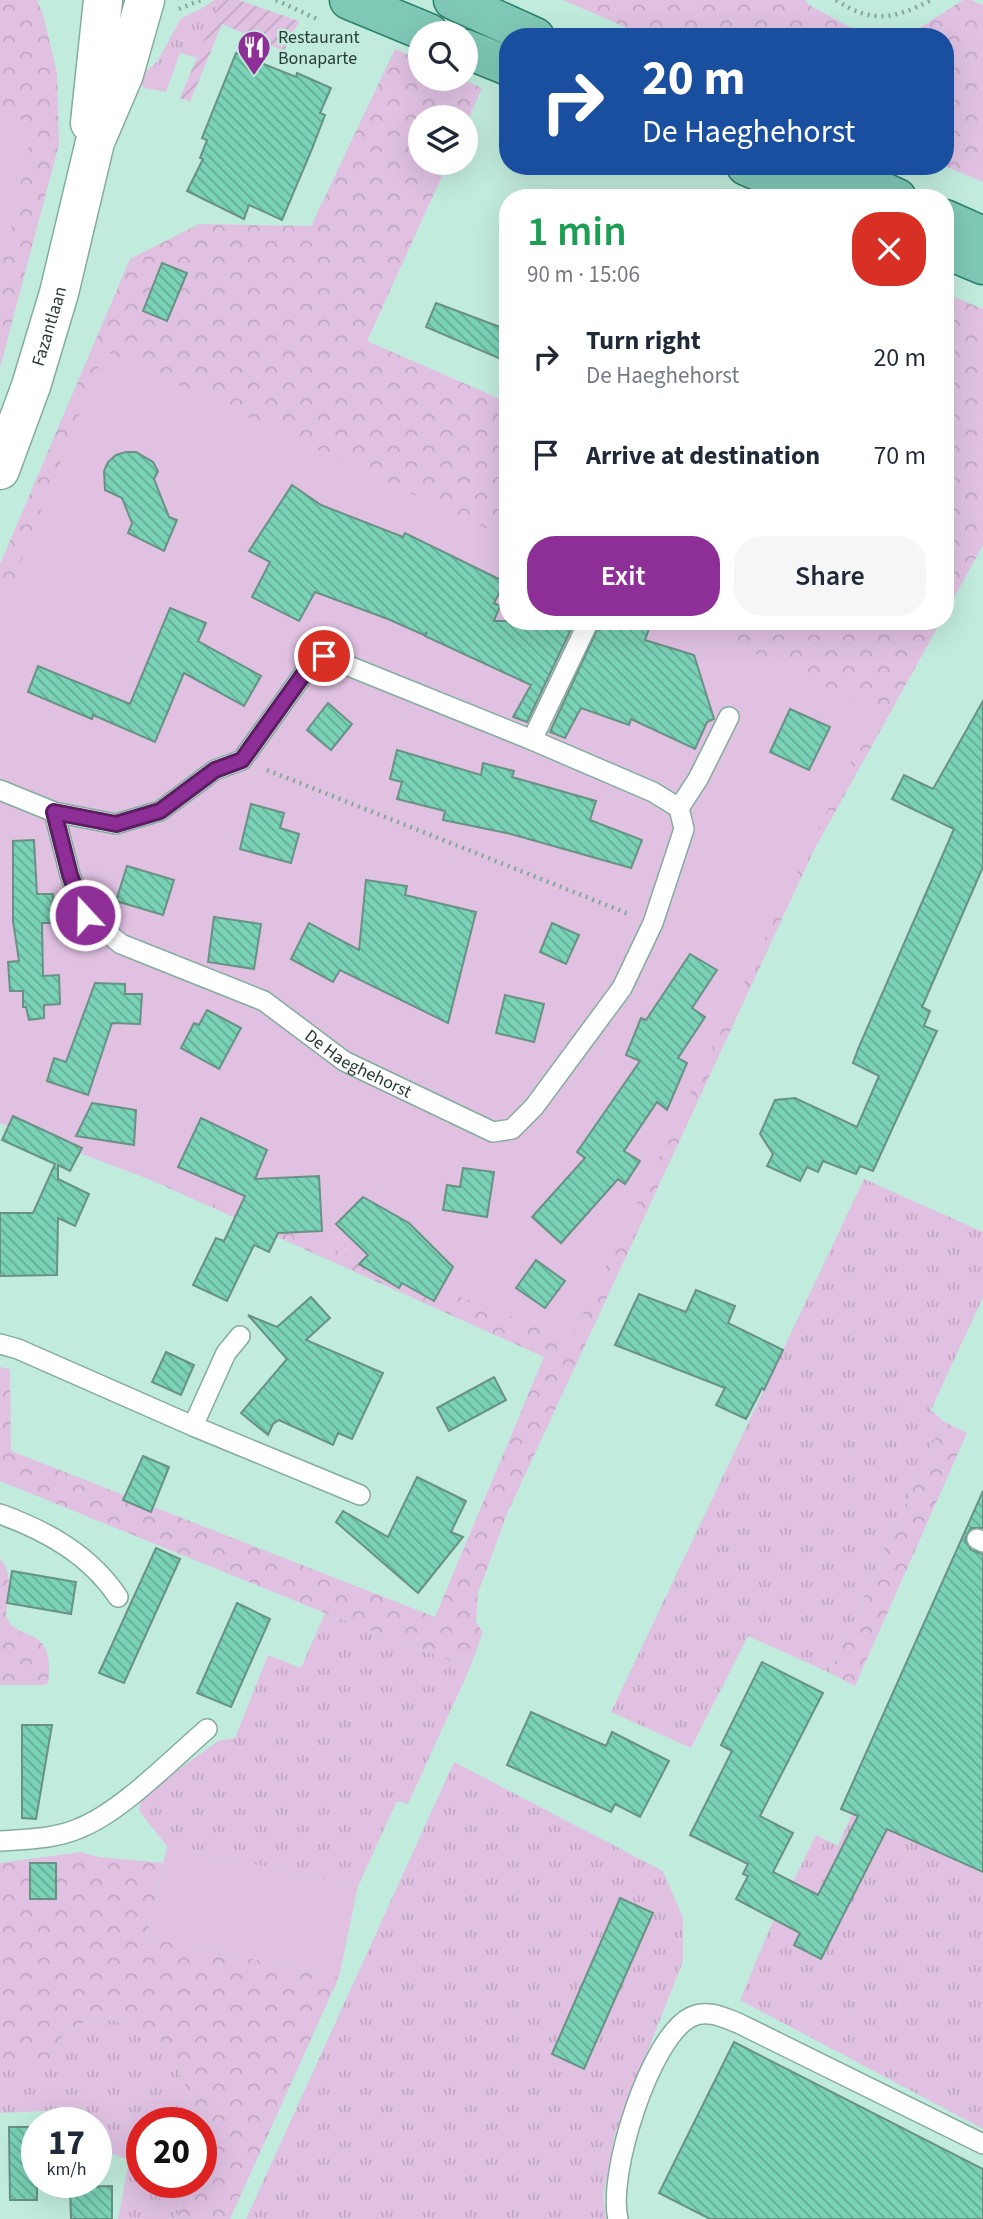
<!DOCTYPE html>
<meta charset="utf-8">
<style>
:root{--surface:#fff;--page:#f6f6f7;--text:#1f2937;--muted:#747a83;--accent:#8e2e97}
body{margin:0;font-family:"Source Sans 3",sans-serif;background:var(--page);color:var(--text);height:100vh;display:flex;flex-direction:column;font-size:26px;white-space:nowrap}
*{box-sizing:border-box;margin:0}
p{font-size:23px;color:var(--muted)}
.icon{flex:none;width:38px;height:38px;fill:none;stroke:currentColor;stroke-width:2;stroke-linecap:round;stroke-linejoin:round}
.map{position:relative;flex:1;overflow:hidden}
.drawer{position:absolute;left:499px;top:189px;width:455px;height:441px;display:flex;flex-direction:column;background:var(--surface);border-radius:28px;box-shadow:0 7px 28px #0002}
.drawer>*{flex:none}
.top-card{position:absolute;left:499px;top:28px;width:455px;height:147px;border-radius:28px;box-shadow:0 7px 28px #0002;background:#1a4fa0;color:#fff;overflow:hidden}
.buttons{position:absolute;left:408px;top:21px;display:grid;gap:14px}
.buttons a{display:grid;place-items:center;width:70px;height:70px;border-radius:50%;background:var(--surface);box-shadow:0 7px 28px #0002;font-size:35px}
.speed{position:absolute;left:21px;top:2107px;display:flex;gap:14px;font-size:35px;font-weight:700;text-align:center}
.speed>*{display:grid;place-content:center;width:91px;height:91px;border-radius:50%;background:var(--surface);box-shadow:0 7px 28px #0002;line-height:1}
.speed small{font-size:18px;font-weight:400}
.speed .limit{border:10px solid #d22;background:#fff;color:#111}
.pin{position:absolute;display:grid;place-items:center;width:60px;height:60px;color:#fff;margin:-30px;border:4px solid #fff;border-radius:50%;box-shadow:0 2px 7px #0007}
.me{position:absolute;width:77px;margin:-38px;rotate:339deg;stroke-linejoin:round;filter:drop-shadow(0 0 5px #0008)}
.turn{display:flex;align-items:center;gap:24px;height:147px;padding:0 28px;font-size:32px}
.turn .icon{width:91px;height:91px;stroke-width:2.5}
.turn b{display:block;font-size:49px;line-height:60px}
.round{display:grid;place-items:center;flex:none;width:74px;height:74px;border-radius:28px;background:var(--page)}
.summary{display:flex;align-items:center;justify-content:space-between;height:119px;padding:0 28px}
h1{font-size:42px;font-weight:600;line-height:52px;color:#1e9e55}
.cta{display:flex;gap:14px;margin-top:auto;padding:14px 28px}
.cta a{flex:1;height:80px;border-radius:28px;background:var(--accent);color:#fff;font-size:28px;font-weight:600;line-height:80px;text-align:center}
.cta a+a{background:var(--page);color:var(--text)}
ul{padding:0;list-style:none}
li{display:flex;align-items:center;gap:21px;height:98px;padding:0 28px}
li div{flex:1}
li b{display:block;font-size:26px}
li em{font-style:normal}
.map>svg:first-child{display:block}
.grass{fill:url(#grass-tufts)}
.forest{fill:url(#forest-crowns)}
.park{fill:#e0c1e2}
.garden{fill:url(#garden-furrows)}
.building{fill:url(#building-back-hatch);stroke:#699184;stroke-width:2}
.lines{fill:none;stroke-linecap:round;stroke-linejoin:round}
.lane-casing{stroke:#83ac9e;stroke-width:22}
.street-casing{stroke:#83ac9e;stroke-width:41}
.primary-casing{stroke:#2b806a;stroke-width:41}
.path{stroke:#85a69b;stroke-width:4.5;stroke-dasharray:2 5;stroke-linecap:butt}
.lane{stroke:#fff;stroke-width:19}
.street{stroke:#fff;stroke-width:38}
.primary{stroke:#80c8b6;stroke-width:38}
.route-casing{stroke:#5c1e62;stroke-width:18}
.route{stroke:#8e2e97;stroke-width:12}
.labels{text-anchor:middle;stroke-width:5;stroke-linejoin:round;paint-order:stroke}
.poi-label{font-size:18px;fill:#2a3c36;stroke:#c1ecdd;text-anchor:start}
.street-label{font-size:18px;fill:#2a3c36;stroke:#c1ecdd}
</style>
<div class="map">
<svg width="983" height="2219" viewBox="0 0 983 2219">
<defs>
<pattern id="grass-tufts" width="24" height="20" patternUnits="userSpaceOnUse" patternTransform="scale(1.75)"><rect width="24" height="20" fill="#e0c1e2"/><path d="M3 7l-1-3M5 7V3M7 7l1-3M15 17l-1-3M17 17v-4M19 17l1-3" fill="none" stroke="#c0a7c2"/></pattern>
<pattern id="forest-crowns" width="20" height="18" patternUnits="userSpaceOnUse" patternTransform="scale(1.75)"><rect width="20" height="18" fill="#e0c1e2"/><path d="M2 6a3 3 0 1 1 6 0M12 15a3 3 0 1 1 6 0" fill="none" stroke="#c0a7c2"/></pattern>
<pattern id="garden-furrows" width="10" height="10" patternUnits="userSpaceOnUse" patternTransform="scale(1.75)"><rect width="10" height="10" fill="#e0c1e2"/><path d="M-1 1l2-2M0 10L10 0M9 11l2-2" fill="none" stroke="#c0a7c2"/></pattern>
<pattern id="building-back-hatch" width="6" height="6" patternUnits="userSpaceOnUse" patternTransform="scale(1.75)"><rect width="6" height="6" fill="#7ad2b7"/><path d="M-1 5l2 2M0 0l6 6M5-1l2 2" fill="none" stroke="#64ac96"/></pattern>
</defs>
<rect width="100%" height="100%" fill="#c1ecdd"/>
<g class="grass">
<polygon points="215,0 221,0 198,58 180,53 166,92 144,88 136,79 157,62 181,18 199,10"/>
<polygon points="864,1179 983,1232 983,1297 931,1410 943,1421 830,1673 748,1636 691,1748 611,1712"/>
<polygon points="325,1613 470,1668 408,1804 397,1801 358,1886 167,1846 139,1811 142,1796 218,1741 235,1738 268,1655 301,1668"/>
<polygon points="454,1762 663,1871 683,1918 683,1961 615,2134 603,2196 606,2219 246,2219"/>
<polygon points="856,1805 983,1863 983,2129 740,2000 770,1928 816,1835 838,1846"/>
<polygon points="94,2018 128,2023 165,2043 185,2084 189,2123 142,2123 142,2182 189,2182 175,2219 118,2219 129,2160 96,2148 96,2123 86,2123 85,2109 0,2113 0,2062 48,2062 66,2031"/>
</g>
<g class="forest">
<polygon points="0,0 37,0 43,14 57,73 59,144 0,368"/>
<polygon points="563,0 805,0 809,5 863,34 915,31 963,0 971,0 983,5 983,182 945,166 945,37 648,37"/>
<polygon points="395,49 420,60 420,79 462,79 482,88 466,125 466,117 420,117 420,163 448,163 367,341 507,402 507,553 0,752 0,564 130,259 199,224 311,226"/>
<polygon points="945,293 983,309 983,545 945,614"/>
<polygon points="651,621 941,621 813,852 507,1514 478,1593 476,1622 483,1632 470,1668 325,1613 0,1481 0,1367 10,1369 11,1451 435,1617 544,1357 0,1112"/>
<polygon points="943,1421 967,1433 855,1686 830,1673"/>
<path d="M 0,1558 C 14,1575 8,1595 6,1615 C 14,1644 57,1621 48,1683 L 45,1685 L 0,1685 Z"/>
<polygon points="81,1852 99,1857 163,1863 147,1937 339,1977 230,2219 175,2219 189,2182 201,2182 201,2123 189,2123 185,2084 165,2043 128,2023 94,2018 66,2031 48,2062 0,2062 0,1863"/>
</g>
<g class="park">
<polygon points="0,110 34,125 0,277"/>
<polygon points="105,351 507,538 508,621 686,621 876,710 571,1339 0,1123 0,630 2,609"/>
<polygon points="167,1846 358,1886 339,1977 147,1937"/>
</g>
<polygon class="garden" points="221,0 239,0 299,21 284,51 222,24 190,102 180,98"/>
<g class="building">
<polygon points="236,53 296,77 297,73 331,88 320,113 325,115 312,149 282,220 249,205 244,219 187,191 203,159 200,158 207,140 202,138"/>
<polygon points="162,263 187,273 167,321 143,311"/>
<polygon points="436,303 508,330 508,362 426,327"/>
<polygon points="126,452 136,452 153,462 158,471 154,479 169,517 177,520 164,551 128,533 132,523 122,498 105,490 104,471 108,462 116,455"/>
<polygon points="292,485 321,505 403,537 405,533 505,582 494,603 500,606 494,621 575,621 527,722 513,717 531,685 425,636 427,632 424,635 388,619 315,592 299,621 252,597 270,562 249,551"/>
<polygon points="170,608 206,623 198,641 261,676 244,706 184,673 155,742 93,715 92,719 28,692 38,666 130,704"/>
<polygon points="601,621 652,621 645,640 694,655 714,719 707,722 695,749 631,719 629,725 581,708 565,738 550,732"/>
<polygon points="983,701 983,867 922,1007 930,1011 924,1026 937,1031 873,1171 860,1166 856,1174 823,1161 818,1172 807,1167 800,1181 767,1166 773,1154 760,1134 775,1100 795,1098 857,1127 879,1076 853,1063 858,1049 954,829 892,799 904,775 933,789"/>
<polygon points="328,703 352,724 331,750 307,730"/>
<polygon points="790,709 830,727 809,770 770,752"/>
<polygon points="397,750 481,775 483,763 514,771 512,777 596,801 590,820 642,840 631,868 511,834 443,820 445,811 397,799 402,782 390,779"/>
<polygon points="251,804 284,813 280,828 299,834 291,863 240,849"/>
<polygon points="34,840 37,894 53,894 54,923 42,923 43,976 59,975 60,1004 44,1005 44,1018 29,1020 26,1007 23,1007 23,991 10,991 8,962 19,961 13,921 13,841"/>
<polygon points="127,866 174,880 163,915 116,901"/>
<polygon points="366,880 407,886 405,895 476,912 448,1023 340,970 333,982 291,959 309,923 359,950"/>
<polygon points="214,917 261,924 254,969 208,962"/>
<polygon points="552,923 579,935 566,964 540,952"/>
<polygon points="690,954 717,970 692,1008 705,1017 678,1058 687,1063 667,1110 657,1102 624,1151 640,1161 625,1184 618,1179 561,1243 532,1217 585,1158 577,1152 640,1061 626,1055 641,1018 646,1020"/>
<polygon points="95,983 125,984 125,994 142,994 140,1024 112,1023 88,1095 47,1081 54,1058 66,1062"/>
<polygon points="505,995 544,1004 534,1042 496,1033"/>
<polygon points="207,1010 241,1028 219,1069 181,1048 194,1023 199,1025"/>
<polygon points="92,1103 136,1110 134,1145 76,1136"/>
<polygon points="13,1116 82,1148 70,1171 58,1165 58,1179 89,1194 75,1226 58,1218 57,1275 0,1276 0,1213 33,1213 55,1164 2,1140"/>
<polygon points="201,1118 267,1150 255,1179 319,1176 322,1231 278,1233 269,1252 254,1245 227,1301 193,1285 216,1238 224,1241 245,1196 178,1167"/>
<polygon points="463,1168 494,1172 487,1217 443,1210 447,1185 460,1187"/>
<polygon points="363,1197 409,1223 453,1267 434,1301 402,1283 399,1288 359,1264 368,1255 336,1224"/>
<polygon points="536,1260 565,1281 545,1308 516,1288"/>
<polygon points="696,1290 735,1306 728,1323 783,1350 764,1390 762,1388 746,1419 716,1405 725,1388 615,1345 639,1294 686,1312"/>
<polygon points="311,1297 330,1318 306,1340 383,1373 352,1439 338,1433 333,1445 279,1420 273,1424 268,1435 241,1413 287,1359 248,1315 277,1327"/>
<polygon points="166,1352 194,1365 181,1395 152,1382"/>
<polygon points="494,1377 506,1400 449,1431 437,1408"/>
<polygon points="143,1456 169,1467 151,1512 123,1500"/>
<polygon points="417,1477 466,1501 451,1532 463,1537 418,1593 336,1522 343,1511 388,1537"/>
<polygon points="983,1491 983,1528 971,1528 965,1539 971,1550 983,1554 983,1872 887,1829 821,1959 794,1945 800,1933 736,1899 748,1876 743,1874 748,1864 690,1835 732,1751 721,1745 762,1662 823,1693 760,1816 793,1833 773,1872 818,1895 858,1816 841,1809"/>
<polygon points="156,1548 180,1559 124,1683 99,1673"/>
<polygon points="12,1571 76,1582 71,1614 7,1603"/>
<polygon points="237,1603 270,1619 231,1707 197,1693"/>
<polygon points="531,1712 606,1746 612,1732 669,1761 640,1817 615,1804 611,1812 507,1765"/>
<polygon points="22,1725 52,1725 36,1819 22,1818"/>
<rect x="30" y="1863" width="26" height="36"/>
<polygon points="620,1898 653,1913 584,2069 552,2054"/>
<polygon points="734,2042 983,2169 983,2219 710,2219 659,2193"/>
<polygon points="9,2127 37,2127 37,2200 10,2200"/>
<polygon points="112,2186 112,2219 71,2219 70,2187"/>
</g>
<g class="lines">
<defs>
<g id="lane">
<polyline points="532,740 589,621"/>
<path id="s1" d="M 0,790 L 54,812 L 70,875 L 85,915 L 121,944 L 264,1001 L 344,1061 L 493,1132 L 512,1129 L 534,1107 L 622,988 L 653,923 L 684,829 L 679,808 L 653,792 L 532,740 L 324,656 L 313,661 L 242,760 L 215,770 L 160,811 L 116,824 L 54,812"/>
<polyline points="679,808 698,779 729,717"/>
<polyline points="0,1344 18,1349 193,1426 360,1495"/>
<polyline points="193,1426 226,1353 240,1336"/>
<path d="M 0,1514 C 47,1531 90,1555 118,1597"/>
<polyline points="977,1539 983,1542"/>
<path d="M 0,1841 C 27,1839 55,1839 80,1828 C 122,1811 171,1760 207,1729"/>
<path d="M 618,2219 C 607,2175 650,2037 691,2017 C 707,2009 723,2017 738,2023 L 983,2144"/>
</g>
<g id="street">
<polyline points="90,123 103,0"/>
<path id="s2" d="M 0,470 L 31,386 L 59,293 L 95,142 L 124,74 L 145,0"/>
</g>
<g id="primary">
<polyline points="349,0 429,33"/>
<polyline points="453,0 535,37"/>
<polyline points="466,49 508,66"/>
<polyline points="746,166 822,198"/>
<polyline points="827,166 897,198"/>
<polyline points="945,219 983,236"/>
<polyline points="945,249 983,265"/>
</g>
</defs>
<use href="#lane" class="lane-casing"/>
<use href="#street" class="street-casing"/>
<use href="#primary" class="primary-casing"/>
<g class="path">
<polyline points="276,0 319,20"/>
<path d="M 836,0 C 872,24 894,19 931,0"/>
<polyline points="179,9 201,0"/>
<polyline points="693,166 711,174"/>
<polyline points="267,770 629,914"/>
</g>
<use href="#lane" class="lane"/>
<use href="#street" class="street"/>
<use href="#primary" class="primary"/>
</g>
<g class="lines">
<defs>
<polyline id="route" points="85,915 70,875 54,812 116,824 160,811 215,770 242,760 313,661 324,656"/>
</defs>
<use href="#route" class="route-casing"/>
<use href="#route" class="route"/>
</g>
<defs>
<symbol id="restaurant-pin" viewBox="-11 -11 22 30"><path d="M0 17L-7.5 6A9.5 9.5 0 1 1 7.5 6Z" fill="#8e2e97" stroke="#c1ecdd"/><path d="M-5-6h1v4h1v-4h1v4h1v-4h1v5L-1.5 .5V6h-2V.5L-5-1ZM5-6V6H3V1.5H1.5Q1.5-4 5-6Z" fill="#fff"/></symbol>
</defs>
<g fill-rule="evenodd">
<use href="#restaurant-pin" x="235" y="28" width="38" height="52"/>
</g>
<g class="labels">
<g class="poi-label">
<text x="278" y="43">Restaurant<tspan x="278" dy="21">Bonaparte</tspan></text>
</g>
<g class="street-label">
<text dy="6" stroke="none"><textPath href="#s2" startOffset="152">Fazantlaan</textPath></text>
<text dy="6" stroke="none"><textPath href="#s1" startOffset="480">De Haeghehorst</textPath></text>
</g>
</g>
</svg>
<div class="buttons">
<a><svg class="icon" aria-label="search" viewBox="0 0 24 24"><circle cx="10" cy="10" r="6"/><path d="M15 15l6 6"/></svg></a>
<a><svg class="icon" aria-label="layers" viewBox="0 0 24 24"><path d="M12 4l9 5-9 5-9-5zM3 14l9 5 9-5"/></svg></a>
</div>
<div class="speed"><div>17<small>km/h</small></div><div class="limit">20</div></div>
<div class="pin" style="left:324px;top:656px;background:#d93025"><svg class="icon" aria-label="arrive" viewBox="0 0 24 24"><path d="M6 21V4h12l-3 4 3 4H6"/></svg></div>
<svg class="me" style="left:85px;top:915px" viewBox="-20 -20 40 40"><circle r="17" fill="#8e2e97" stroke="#fff" stroke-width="3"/><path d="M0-11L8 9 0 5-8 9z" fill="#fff"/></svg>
<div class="top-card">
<div class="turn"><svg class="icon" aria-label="right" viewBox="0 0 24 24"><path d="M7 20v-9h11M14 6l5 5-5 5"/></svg><div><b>20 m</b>De Haeghehorst</div></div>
</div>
<section class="drawer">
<div class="summary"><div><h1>1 min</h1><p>90 m · 15:06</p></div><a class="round" style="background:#d93025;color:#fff"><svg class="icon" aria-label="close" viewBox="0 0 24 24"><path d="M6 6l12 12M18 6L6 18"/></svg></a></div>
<ul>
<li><svg class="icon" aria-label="right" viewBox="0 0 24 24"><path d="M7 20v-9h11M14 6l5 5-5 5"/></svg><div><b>Turn right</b><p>De Haeghehorst</p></div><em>20 m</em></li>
<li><svg class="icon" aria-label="arrive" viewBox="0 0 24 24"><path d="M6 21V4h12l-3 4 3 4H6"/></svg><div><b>Arrive at destination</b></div><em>70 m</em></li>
</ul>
<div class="cta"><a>Exit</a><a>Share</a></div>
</section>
</div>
